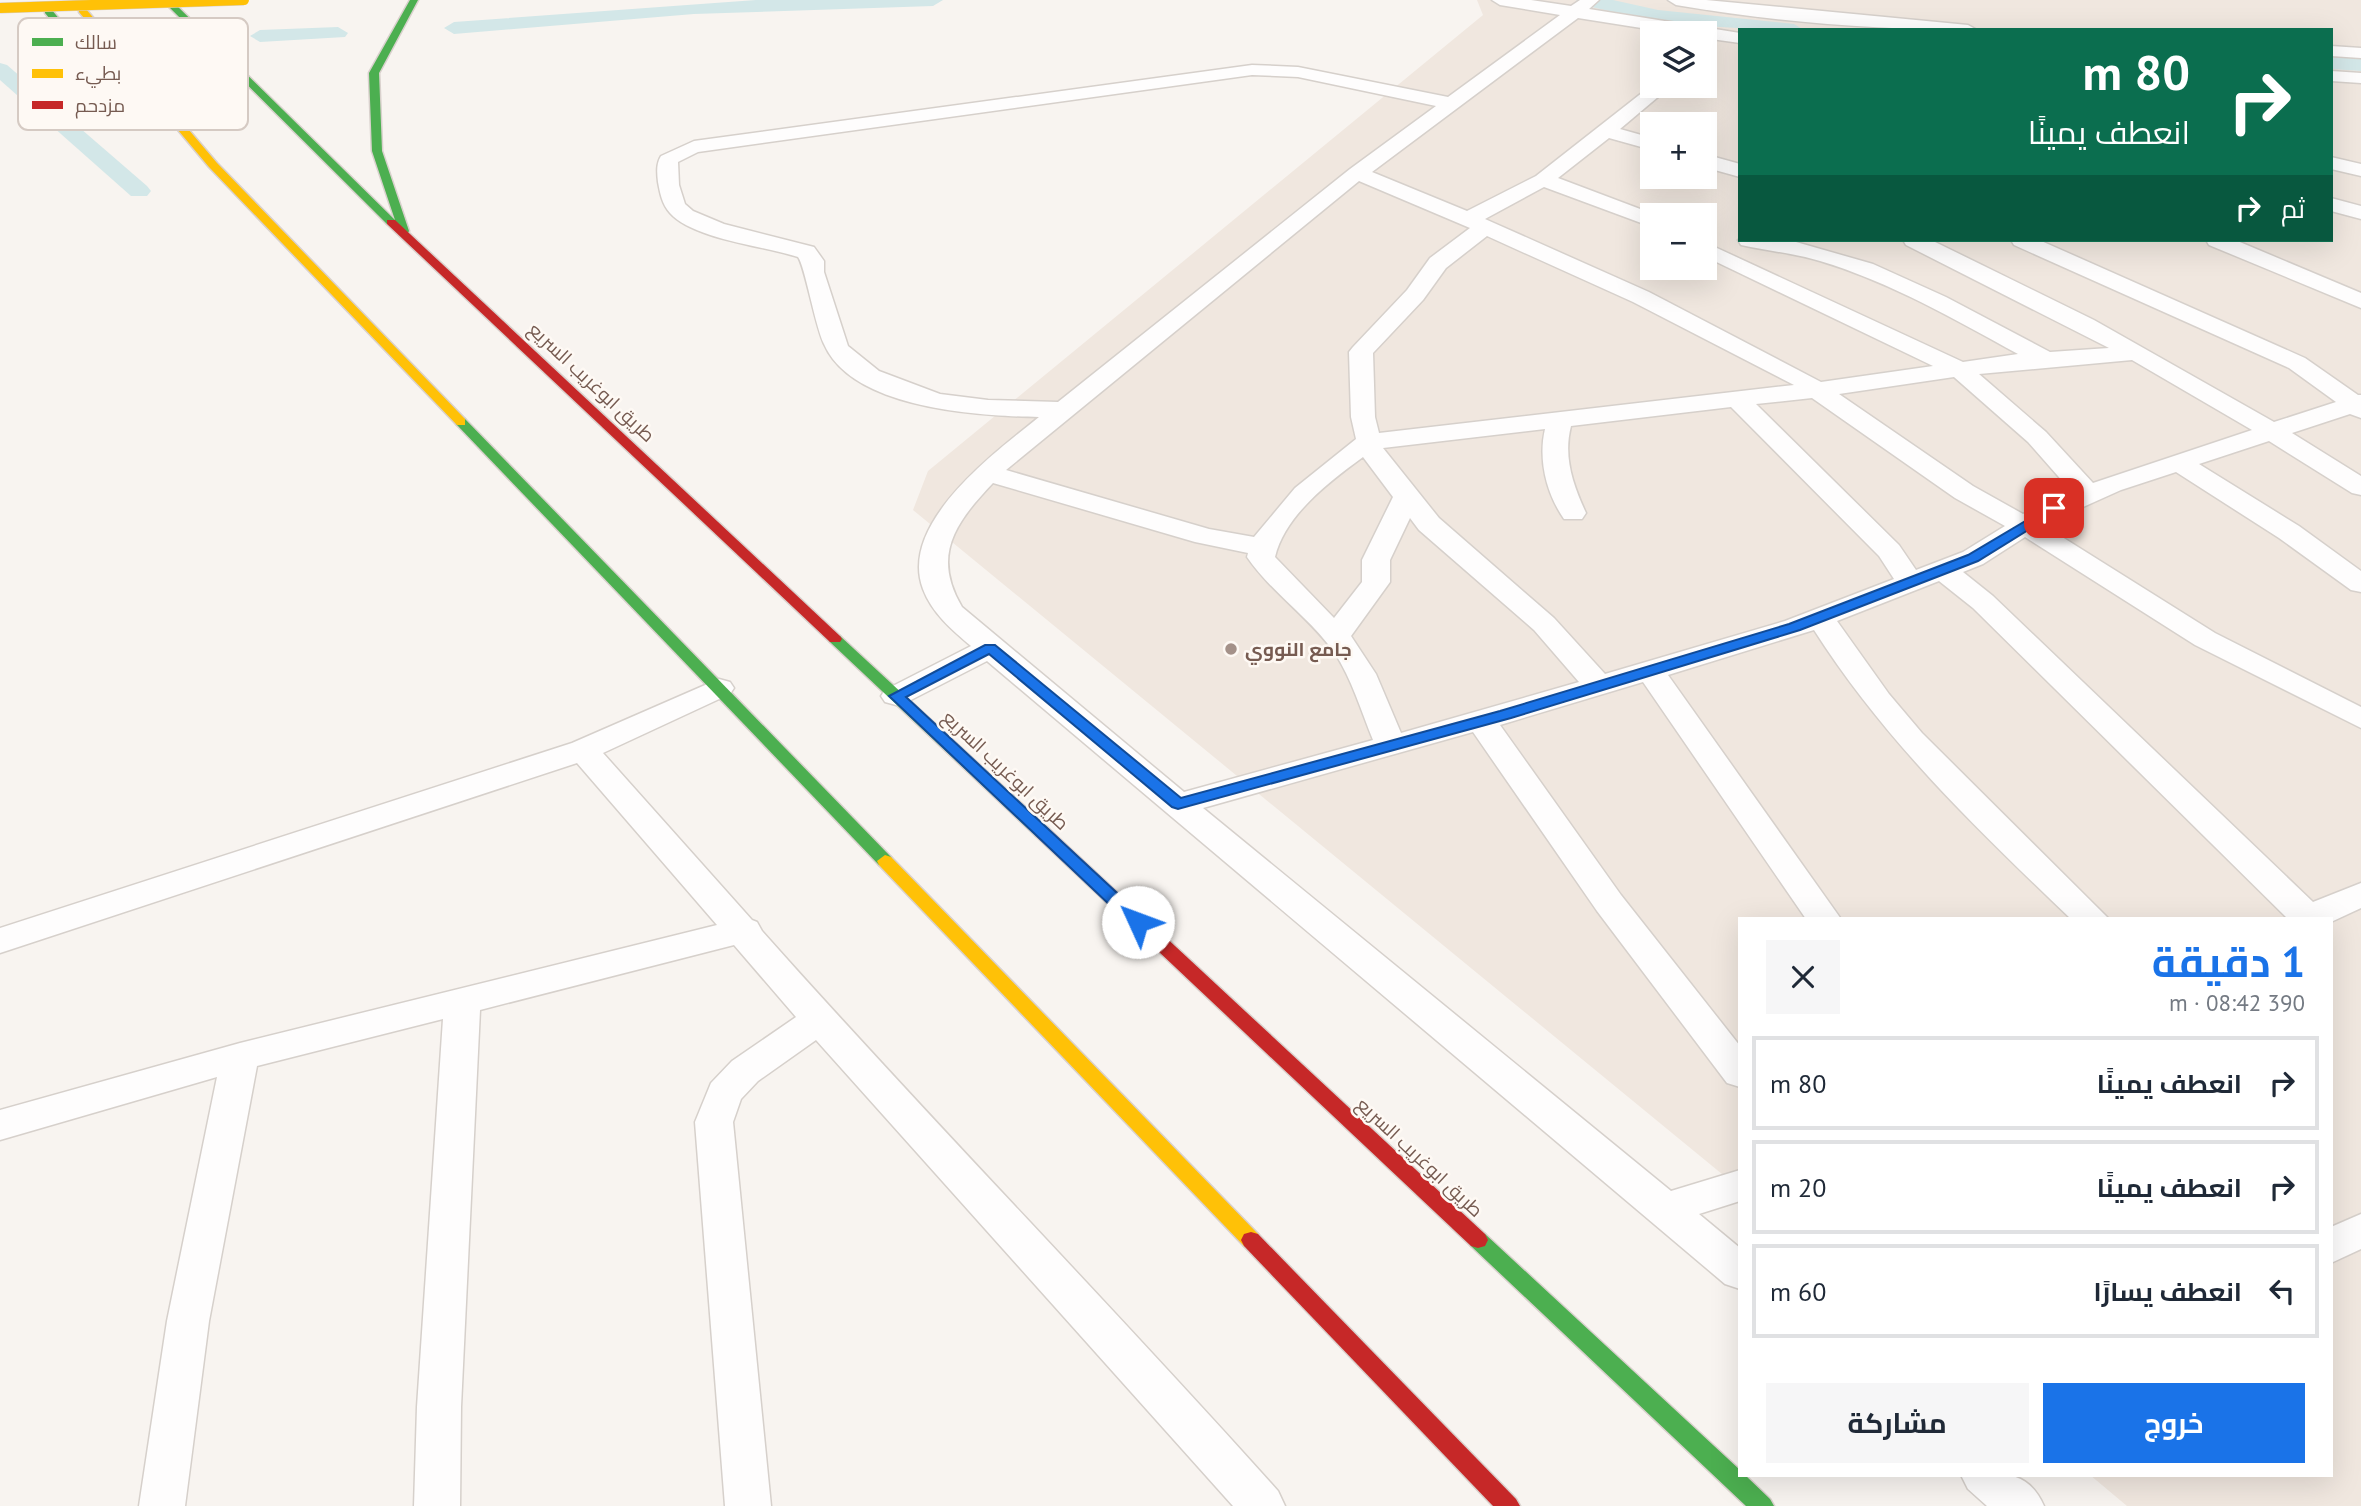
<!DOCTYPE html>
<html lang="ar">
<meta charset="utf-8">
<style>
:root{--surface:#fff;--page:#f6f6f7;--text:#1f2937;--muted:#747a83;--line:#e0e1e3;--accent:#1a73e8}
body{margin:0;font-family:"PT Sans",Cairo,sans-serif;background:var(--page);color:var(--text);direction:rtl;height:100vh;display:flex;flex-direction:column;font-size:26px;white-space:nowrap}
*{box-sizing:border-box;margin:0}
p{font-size:23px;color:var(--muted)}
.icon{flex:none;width:38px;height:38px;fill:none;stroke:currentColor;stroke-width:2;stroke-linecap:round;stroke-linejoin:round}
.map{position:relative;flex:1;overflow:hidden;direction:ltr}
.details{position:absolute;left:1738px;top:917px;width:595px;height:560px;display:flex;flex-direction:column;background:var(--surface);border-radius:0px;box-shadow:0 7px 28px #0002;direction:rtl}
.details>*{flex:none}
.top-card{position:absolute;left:1738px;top:28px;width:595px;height:214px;border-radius:0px;box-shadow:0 7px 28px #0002;direction:rtl;background:#0b6e4f;color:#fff;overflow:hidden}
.tools{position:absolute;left:1640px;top:21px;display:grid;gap:14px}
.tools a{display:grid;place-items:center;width:77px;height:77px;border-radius:0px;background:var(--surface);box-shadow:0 7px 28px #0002;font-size:35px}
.pin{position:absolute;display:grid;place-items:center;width:60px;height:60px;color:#fff;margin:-30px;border-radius:14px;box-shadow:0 4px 10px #0006}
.me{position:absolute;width:77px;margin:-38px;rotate:313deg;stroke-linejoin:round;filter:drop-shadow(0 0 5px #0008)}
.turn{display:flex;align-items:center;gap:24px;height:147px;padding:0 28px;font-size:32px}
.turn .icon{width:91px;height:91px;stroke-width:2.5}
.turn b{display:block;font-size:49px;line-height:60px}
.then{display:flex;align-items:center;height:66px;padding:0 28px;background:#0003;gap:14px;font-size:26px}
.round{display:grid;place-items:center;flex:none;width:74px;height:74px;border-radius:0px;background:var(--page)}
.headline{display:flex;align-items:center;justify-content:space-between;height:119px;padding:0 28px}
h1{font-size:42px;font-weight:700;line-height:52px;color:var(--accent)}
.cta{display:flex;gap:14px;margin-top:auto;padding:14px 28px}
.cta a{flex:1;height:80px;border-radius:0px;background:var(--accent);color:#fff;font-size:28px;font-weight:700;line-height:80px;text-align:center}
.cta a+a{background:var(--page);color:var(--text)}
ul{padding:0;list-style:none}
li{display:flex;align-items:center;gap:21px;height:94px;margin:0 14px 10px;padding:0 14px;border:4px solid var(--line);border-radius:0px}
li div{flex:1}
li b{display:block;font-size:26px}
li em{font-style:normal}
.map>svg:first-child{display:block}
.residential{fill:#f0e7df;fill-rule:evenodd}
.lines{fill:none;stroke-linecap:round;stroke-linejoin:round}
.canal{fill:#d3e7e8;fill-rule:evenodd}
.street-casing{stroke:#d6d0cb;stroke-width:3}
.fast-casing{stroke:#d9d1cd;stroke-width:3}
.slow-casing{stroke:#d9d1cd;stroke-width:3}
.jam-casing{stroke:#d9d1cd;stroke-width:3}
.street{fill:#fefdfd;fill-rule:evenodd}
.fast{fill:#4caf50;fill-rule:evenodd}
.slow{fill:#ffc107;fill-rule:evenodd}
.jam{fill:#c62828;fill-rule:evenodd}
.slow-bridge-casing{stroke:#d8d0cc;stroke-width:11;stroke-linecap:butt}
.slow-bridge{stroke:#ffc107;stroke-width:10}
.route{fill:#1a73e8;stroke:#114b97;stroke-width:2}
.poi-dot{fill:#a49189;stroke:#fef9f4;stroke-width:2.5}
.labels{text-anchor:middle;stroke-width:5;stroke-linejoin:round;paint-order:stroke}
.street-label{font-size:19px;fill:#765b51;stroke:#fef9f4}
.poi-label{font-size:19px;font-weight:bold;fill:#765b51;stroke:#fef9f4;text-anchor:start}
.key{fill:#fef9f4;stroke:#d5cac3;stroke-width:2}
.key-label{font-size:19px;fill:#765b51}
</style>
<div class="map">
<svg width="2361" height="1506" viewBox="0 0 2361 1506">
<rect width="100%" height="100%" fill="#f8f4f0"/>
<path class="residential" d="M 1477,0 L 2361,0 L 2361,1506 L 2127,1506 L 2090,1475 L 2331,1475 L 2331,919 L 1740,919 L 1739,1188 L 913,510 L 928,471 L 1483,15 ZM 1740,30 L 2331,30 L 2331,240 L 1740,240 ZM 1652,33 L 1704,33 L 1704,86 L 1652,86 ZM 1652,124 L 1704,124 L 1704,177 L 1652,177 ZM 1652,215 L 1704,215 L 1704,268 L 1652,268 Z"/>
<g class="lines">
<g class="canal">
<polygon points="756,0 943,0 933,6 694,14 454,34 444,28 454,22"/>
<path d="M 1576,0 L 1613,0 L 1658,10 L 1794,24 L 1804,30 C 1725,30 1656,23 1579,4 Z"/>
<polygon points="338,27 348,33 345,37 260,42 250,36 260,30"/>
<polygon points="2331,57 2361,59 2361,71 2331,69"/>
<polygon points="0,63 7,65 147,186 151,191 147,196 131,196 0,80"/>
</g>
<defs>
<g id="street">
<path d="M 1492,0 L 1531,0 L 1571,6 L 1580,0 L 1599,0 L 1589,9 L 1740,33 L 1740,43 L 1704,38 L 1704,33 L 1673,33 L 1578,18 L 1372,172 L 1467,211 L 1536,176 L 1652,85 L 1671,86 L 1620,129 L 1652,138 L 1652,150 L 1609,138 L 1558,178 L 1656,215 L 1652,215 L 1652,227 L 1544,187 L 1485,219 L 1649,292 L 1821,382 L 1933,366 L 1704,256 L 1704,242 L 1963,362 L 2018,354 C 1954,319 1890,282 1820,261 C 1794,253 1767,251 1741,245 L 1738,240 L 1789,240 L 1873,264 L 1946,297 L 2050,352 L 2109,348 L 1906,245 L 1903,240 L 1931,240 L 2094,320 L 2274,422 L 2336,402 L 2289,368 L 2014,245 L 2011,240 L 2039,240 L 2305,358 L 2358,395 L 2361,395 L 2361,418 L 2350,414 L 2292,433 L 2361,476 L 2361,495 L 2352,493 L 2269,441 L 2199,464 L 2299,526 L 2361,571 L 2361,592 L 2351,590 L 2279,538 L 2176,472 L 2121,490 L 2043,525 L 2215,633 L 2361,707 L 2361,728 L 2195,645 L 2025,537 L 1983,564 L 1963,572 L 1993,596 L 2313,902 L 2361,883 L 2361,908 L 2331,922 L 2331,919 L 2288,919 L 1973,608 L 1939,581 L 1837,621 L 1889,694 L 1922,733 L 2109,919 L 2071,919 C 1977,829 1884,740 1814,630 L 1668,675 L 1841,919 L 1806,919 L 1643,682 L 1500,725 L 1621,895 L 1740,1046 L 1740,1087 L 1727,1083 L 1597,911 L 1473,732 L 1203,808 L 1671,1191 L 1740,1170 L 1740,1201 L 1699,1214 L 1740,1248 L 1740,1289 L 1725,1284 L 987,661 L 907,702 L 896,705 L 885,702 L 881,696 L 885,690 L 971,646 C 952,630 932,613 923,589 C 898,523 996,452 1039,417 C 979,416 852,409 824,344 C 815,326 805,266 798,257 C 764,246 693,239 670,213 C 662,204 660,193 658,182 C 657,173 656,164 661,156 L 694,141 L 1252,65 L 1298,67 L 1448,97 L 1560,15 L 1500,5 ZM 1252,75 L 1298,77 L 1436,106 L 1350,169 L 1058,402 L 988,400 L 940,394 L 879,371 L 848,346 L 824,272 L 824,261 L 814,247 L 724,224 L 693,211 L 685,204 L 679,185 L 678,162 L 698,152 ZM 1359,181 L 1470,228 L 1430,258 L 1407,290 L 1353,347 L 1349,352 L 1351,417 L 1356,439 L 1295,488 L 1254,537 L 1209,529 L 1006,470 ZM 1487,236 L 1633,302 L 1794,385 L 1379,433 L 1375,417 L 1373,353 L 1423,300 L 1446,268 ZM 2132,360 L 2252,430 L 2093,483 L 2046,432 L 1979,374 ZM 1954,377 L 2028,442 L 2072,492 L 2023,514 L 1973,486 L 1839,394 ZM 1812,398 L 1955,498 L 2005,526 L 1963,552 L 1916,570 L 1899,545 L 1756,404 ZM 1731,407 L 1879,556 L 1894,579 L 1785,621 L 1605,674 L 1554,618 L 1439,518 L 1383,448 L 1545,429 C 1538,459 1546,493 1564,519 L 1582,519 L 1586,513 C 1573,485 1563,457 1571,426 ZM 1363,457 L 1393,497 L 1362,560 L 1362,582 L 1334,618 L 1275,557 C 1285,515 1329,482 1363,457 ZM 993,483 L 1195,542 L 1248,553 L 1247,557 C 1272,593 1309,617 1334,652 C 1352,679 1361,711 1373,740 L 1184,792 L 962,607 C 931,555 956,522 993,483 ZM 1410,518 L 1419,530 L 1534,630 L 1579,682 L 1401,733 L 1376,674 L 1351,636 L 1390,582 L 1390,560 Z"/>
<path d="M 1668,0 L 1706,0 L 1968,25 L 1977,30 C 1876,30 1775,22 1676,5 Z"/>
<polygon points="2331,46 2361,48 2361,58 2331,56"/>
<polygon points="2331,71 2361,73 2361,83 2331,81"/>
<polygon points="1704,154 1740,164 1740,177 1704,167"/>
<polygon points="2331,157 2361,164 2361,176 2331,169"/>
<polygon points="2331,198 2361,206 2361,219 2331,211"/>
<polygon points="2206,240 2235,240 2361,293 2361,308 2209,245"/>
<path d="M 719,679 L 730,682 L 734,688 L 730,694 L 603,753 L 752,920 L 757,922 L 762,931 C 931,1121 1109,1302 1278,1491 L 1285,1506 L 1233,1506 L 816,1040 L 758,1081 L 741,1099 L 733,1122 L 771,1506 L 725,1506 L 695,1122 L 711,1083 L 732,1061 L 796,1017 L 734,945 L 480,1010 L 461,1407 L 460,1506 L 414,1506 L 417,1407 L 443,1019 L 257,1066 L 209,1321 L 185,1506 L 139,1506 L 167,1321 L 217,1077 L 0,1140 L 0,1110 L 240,1043 L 717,925 L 577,763 L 0,953 L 0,928 L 572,743 Z"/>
<polygon points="2361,1214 2361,1249 2331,1263 2331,1227"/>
<path d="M 1961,1475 C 1999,1475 2026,1466 2044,1506 L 1987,1506 L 1968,1489 Z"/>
</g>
<g id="fast">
<polygon points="162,0 171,0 395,220 372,151 369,73 410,0 418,0 379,73 382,151 409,231 408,233 400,233 396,223 387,224"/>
<polygon points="45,9 51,9 105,74 146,109 146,113 140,113 99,78 45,13"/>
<polygon points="461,418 465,419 891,857 893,861 891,865 879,865 457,425 455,422"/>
<polygon points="835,635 840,636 1048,828 1050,832 1048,836 1036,836 830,642 828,639 830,636"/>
<polygon points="1478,1232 1485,1234 1740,1470 1740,1475 1745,1475 1770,1499 1774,1506 1746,1506 1471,1246 1468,1240 1471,1234"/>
</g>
<g id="slow">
<polygon points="79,8 85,8 217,163 465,419 465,425 457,425 209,167 79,12"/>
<polygon points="885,855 891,857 1258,1234 1261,1240 1258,1246 1251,1248 1244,1246 879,865 877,861"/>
</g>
<g id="jam">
<polygon points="387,220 395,220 840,636 842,639 840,642 830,642 387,224"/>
<polygon points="1042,827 1048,828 1485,1234 1488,1240 1485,1246 1478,1248 1471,1246 1036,836 1034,832 1036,828"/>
<polygon points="1251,1232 1258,1234 1516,1499 1520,1506 1493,1506 1244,1246 1241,1240 1244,1234"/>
</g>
</defs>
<use href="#street" class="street-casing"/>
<use href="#fast" class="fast-casing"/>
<use href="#slow" class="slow-casing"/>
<use href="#jam" class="jam-casing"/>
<use href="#street" class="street"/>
<use href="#fast" class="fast"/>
<use href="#slow" class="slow"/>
<use href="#jam" class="jam"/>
<defs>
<polyline id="slow-bridge" points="0,8 244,0"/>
</defs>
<use href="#slow-bridge" class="slow-bridge-casing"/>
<use href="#slow-bridge" class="slow-bridge"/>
</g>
<polygon class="route" points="2054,504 2061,508 2059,511 1978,561 1800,630 1511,718 1178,809 1172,807 989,654 906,697 1144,918 1147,922 1144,926 1132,926 889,696 985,645 995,645 1181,798 1500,711 1789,624 1968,555"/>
<circle class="poi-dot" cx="1231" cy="649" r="7"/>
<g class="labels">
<g class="street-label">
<text transform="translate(592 382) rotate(43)" y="7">طريق ابوغريب السريع</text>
<text transform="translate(1006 770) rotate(43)" y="7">طريق ابوغريب السريع</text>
<text transform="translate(1420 1157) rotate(43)" y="7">طريق ابوغريب السريع</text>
</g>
<g class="poi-label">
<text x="1245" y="656">جامع النووي</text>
</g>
</g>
<rect x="18" y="18" width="230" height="112" rx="10" class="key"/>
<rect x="32" y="38" width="31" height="8" fill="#4caf50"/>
<rect x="32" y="69" width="31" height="9" fill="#ffc107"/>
<rect x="32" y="101" width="31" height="8" fill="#c62828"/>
<g class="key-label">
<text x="75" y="49">سالك</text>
<text x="75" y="80">بطيء</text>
<text x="75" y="112">مزدحم</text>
</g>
</svg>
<div class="tools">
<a><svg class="icon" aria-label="layers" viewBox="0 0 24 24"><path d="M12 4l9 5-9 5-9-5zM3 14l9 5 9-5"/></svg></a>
<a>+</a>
<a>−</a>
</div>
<div class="pin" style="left:2054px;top:508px;background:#d93025"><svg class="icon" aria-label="arrive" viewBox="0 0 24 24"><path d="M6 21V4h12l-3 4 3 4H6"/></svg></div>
<svg class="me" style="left:1138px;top:922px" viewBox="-20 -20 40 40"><circle r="19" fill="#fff"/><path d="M0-13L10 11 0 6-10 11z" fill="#1a73e8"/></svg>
<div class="top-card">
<div class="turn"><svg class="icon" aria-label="right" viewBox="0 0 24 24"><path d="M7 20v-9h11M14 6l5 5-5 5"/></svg><div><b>80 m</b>انعطف يمينًا</div></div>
<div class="then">ثم<svg class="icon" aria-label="right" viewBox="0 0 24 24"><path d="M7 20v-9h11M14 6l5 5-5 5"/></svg></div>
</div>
<section class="details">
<div class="headline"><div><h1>1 دقيقة</h1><p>390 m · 08:42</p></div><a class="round"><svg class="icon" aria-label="close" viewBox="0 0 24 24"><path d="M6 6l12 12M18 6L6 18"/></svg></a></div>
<ul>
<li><svg class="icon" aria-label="right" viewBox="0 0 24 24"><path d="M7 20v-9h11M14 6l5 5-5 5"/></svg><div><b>انعطف يمينًا</b></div><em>80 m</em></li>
<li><svg class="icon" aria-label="right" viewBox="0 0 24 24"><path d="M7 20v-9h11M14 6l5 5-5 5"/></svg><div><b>انعطف يمينًا</b></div><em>20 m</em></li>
<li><svg class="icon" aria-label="left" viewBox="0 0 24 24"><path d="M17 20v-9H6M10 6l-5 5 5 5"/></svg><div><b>انعطف يسارًا</b></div><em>60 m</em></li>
</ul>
<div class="cta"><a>خروج</a><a>مشاركة</a></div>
</section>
</div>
